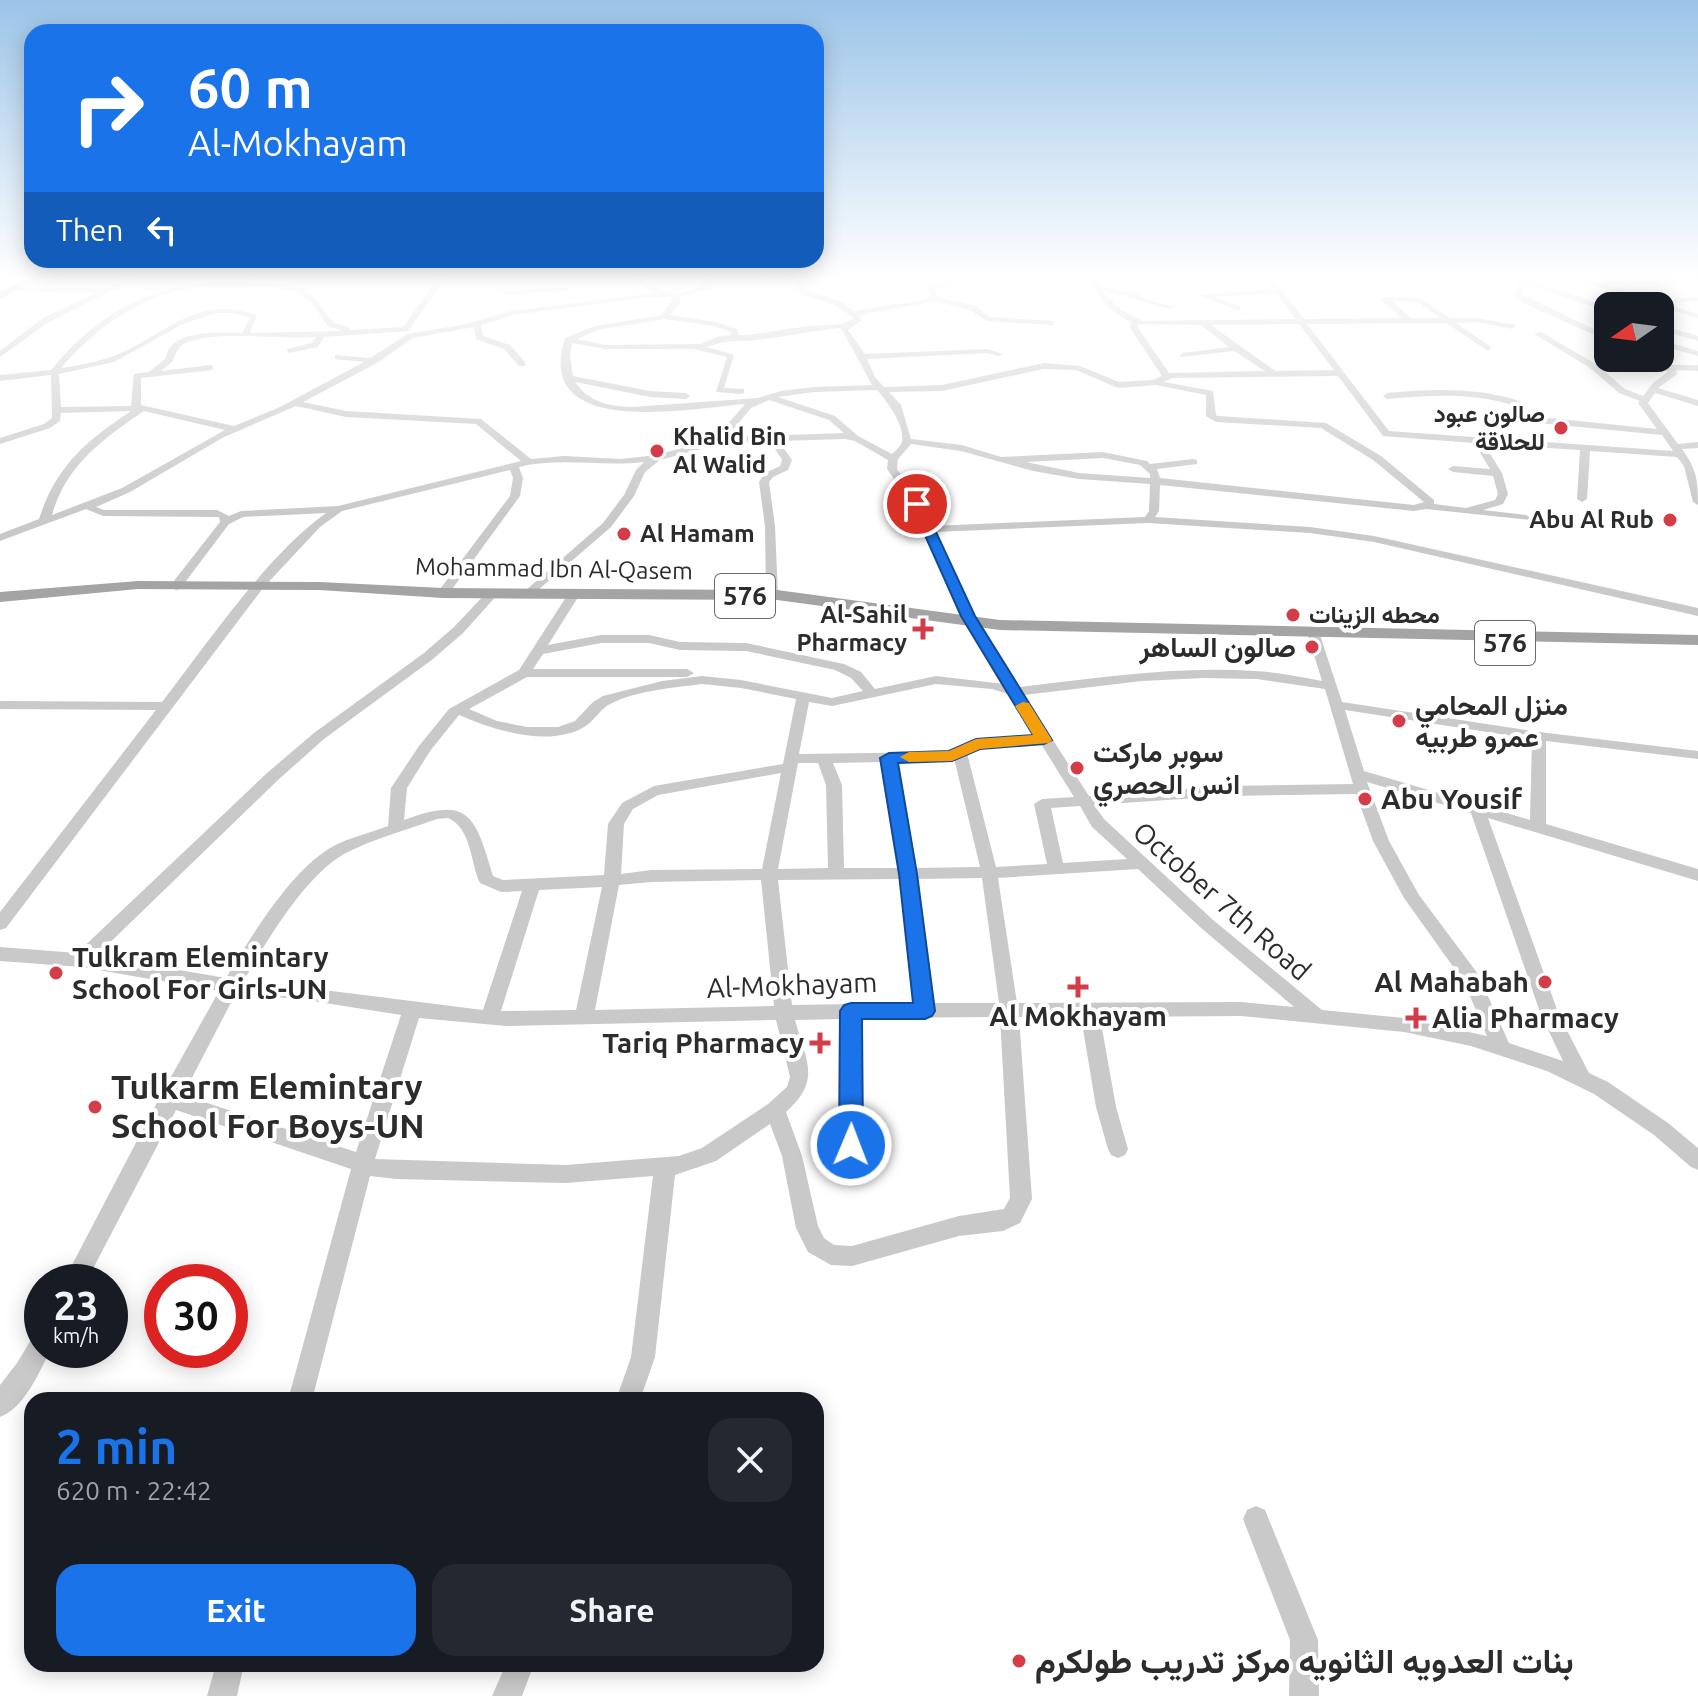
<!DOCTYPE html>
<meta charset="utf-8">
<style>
:root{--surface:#171b24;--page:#242831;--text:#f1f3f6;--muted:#9ea1a6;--accent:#1a73e8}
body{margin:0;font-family:Ubuntu,Vazirmatn,sans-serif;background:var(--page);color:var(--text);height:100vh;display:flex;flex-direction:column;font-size:30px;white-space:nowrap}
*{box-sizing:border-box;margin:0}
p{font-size:26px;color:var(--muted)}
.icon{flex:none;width:44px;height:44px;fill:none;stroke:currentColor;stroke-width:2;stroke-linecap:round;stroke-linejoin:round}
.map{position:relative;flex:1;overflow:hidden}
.side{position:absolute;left:24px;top:1392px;width:800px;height:280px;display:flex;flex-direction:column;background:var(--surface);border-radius:24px;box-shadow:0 4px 20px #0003}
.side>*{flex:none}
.banner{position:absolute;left:24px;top:24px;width:800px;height:244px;border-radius:24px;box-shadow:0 4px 20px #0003;background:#1a73e8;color:#fff;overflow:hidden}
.needle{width:52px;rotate:256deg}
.fabs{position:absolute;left:1594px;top:292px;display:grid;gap:16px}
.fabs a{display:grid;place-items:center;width:80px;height:80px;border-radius:16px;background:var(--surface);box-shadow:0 4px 20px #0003;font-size:40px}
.speed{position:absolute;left:24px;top:1264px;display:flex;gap:16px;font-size:40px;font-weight:700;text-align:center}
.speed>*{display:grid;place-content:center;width:104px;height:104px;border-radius:50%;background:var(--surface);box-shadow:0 4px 20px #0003;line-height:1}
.speed small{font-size:20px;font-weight:400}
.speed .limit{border:12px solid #d22;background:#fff;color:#111}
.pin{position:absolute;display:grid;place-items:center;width:68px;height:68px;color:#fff;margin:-34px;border:4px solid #fff;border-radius:50%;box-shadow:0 2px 8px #0007}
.me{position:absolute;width:88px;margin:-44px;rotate:1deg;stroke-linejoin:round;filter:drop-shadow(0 0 6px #0008)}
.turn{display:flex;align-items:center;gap:28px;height:168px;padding:0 32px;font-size:36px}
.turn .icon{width:104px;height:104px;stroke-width:2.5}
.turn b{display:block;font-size:56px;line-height:68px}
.then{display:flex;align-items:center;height:76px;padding:0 32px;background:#0003;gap:16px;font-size:30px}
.round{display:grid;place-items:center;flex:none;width:84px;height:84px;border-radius:24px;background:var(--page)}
.summary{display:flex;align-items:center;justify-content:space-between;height:136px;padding:0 32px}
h1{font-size:48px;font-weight:700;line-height:60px;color:var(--accent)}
.action{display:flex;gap:16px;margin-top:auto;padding:16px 32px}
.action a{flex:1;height:92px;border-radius:24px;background:var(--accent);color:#fff;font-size:32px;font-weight:700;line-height:92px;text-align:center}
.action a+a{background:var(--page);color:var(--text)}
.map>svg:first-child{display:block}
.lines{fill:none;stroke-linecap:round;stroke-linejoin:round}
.minor{fill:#c9c9c9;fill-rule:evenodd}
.major{fill:#a4a4a4;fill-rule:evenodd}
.route{fill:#1a73e8;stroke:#114b97;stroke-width:2}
.slow{fill:#f59e0b}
.poi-dot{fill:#d43c48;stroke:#fff;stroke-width:3}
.labels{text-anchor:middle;stroke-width:8;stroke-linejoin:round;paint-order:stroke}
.far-poi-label{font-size:24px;font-weight:bold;fill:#2c2c2c;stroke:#fff;text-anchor:end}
.far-street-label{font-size:24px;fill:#2c2c2c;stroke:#fff}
.shield{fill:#fff;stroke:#6b6b6b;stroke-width:2}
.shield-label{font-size:26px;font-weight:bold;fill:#2c2c2c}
.poi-label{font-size:28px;font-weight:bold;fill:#2c2c2c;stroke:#fff;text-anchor:start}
.street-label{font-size:28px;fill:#2c2c2c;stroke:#fff}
.near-poi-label{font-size:34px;font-weight:bold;fill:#2c2c2c;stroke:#fff;text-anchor:start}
</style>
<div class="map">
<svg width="1698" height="1696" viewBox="0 0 1698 1696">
<rect width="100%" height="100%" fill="#fff"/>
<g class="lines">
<g class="minor">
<polygon points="130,276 140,276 49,322 0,357 0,351 43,318 96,293 14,291 11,287 104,289"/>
<polygon points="359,276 353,279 349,277 350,276"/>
<path d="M 440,276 L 447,276 L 408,331 L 324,337 L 318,347 L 289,353 L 286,349 L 312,343 L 316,337 C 280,340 219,330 188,342 C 179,345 175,353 173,361 L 161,371 L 210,365 L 213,366 L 213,370 L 141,378 L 141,405 L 234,426 L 280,407 L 364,362 L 335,359 L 335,355 L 370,358 L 408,334 L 466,324 L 511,311 L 656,293 L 629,276 C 643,276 651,286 664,291 C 679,297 700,290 708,276 L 715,276 L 709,289 L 681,296 L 680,303 L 670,315 L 716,322 L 737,329 L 739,335 C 761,335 781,329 803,327 C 819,324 841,328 854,318 L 834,305 L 801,294 L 793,276 L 800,276 L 807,291 L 840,301 L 854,311 L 928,299 L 930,297 L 928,287 L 961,278 L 1116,276 L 1095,279 L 1100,287 L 1135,292 L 1145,299 L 1175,307 L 1171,309 C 1147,304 1127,295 1103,292 L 1121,310 L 1143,321 L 1296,319 L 1276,293 L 1214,297 L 1241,307 L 1238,311 L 1199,295 L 1273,289 L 1264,276 L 1271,276 L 1304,319 L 1402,318 L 1382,301 L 1382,297 L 1420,298 L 1450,318 L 1476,318 L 1516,325 L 1513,329 L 1476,322 L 1456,323 L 1491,347 L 1488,351 L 1446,323 L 1307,324 L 1389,431 L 1673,451 L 1662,435 L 1538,423 L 1522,416 L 1516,406 C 1474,392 1430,395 1387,399 L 1383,396 L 1387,393 C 1433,389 1478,387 1522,402 L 1528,412 L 1540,417 L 1657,429 L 1638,403 L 1640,401 L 1619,393 L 1590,368 L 1534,334 L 1541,332 L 1596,364 L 1625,389 L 1643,396 L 1653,383 L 1668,372 L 1647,358 L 1657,358 L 1669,365 L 1698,365 L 1698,371 L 1676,370 L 1677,374 L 1658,388 L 1698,400 L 1698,406 L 1655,393 L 1648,403 L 1678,444 L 1698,442 L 1698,448 L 1682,449 C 1697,470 1698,480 1698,505 L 1693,502 L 1684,466 L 1677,457 L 1590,451 L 1587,499 L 1582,502 L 1577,499 L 1580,450 L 1484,444 L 1502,473 L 1508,494 L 1503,504 L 1483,510 L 1526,515 L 1531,518 L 1530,520 L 1426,509 L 1414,511 L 1160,485 L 1159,511 L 1155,517 L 1310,527 L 1374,536 L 1698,608 L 1698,616 L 1374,542 L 1310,533 L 1148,523 L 935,532 L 974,616 L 1020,687 C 1098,678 1176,666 1255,671 C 1277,672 1300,677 1322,681 L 1307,632 L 1313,628 L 1319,632 L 1342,702 L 1539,732 L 1698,751 L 1698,759 L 1546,741 L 1546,824 L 1698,869 L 1698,881 L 1488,818 L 1559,1015 L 1589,1073 L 1608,1082 L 1668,1123 L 1698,1148 L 1698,1170 L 1691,1167 L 1654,1135 L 1594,1094 L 1547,1071 L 1471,1046 L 1404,1032 L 1241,1016 L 1100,1017 L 1116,1107 L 1128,1149 L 1125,1155 L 1118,1158 L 1111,1155 L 1108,1149 L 1096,1107 L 1081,1017 L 1019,1017 L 1032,1199 L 1020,1223 L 1003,1231 L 959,1236 L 852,1266 L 831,1265 L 808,1252 L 796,1228 L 782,1156 L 770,1124 L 716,1161 L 675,1175 L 655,1357 L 640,1400 L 616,1400 L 631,1357 L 653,1176 L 566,1183 L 396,1179 L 370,1176 L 312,1400 L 288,1400 L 351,1169 L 176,1110 L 86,1282 L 63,1282 L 162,1093 L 219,991 L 81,967 L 0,961 L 0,947 L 77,953 L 267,773 L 314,733 L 424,653 L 454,627 L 489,590 L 493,589 L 499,593 L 463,633 L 433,659 L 324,739 L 278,780 L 96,956 L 226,978 C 251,937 289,873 330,848 C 347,838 370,833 388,826 L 391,788 L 419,746 L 449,709 L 519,670 L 570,591 L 574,590 L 580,594 L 548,645 L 601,635 L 649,635 L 680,642 L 746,643 L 844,664 L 861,672 L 875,689 L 936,676 L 1004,684 L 962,616 L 912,504 L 887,469 L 888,460 L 855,441 L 845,439 L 779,441 L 792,460 L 788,470 L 773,477 L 769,482 L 775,526 L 778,595 L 772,599 L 766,595 L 765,526 L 759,482 L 765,473 L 780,466 L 782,460 L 770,441 L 724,443 L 660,460 L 645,472 L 634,496 L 611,527 L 530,597 L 524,593 L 526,590 L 603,523 L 624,495 L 636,470 L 644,462 C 603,467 560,457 519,467 L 523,478 L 520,496 L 447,596 L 443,597 L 437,593 L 510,496 L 513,478 L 510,470 L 342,511 L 320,527 L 263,588 L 6,928 L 0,930 L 0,912 L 156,710 L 0,709 L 0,701 L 162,702 C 209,642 265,557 326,513 L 243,517 L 229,524 L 180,589 L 176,590 L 170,586 L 220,522 L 219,517 L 103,516 L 86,509 L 0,541 L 0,534 L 39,519 C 56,466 86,441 131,411 L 61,413 L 60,421 L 50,428 L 0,444 L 0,438 L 44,424 L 52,418 L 51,375 L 0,381 L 0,375 L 51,370 C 103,306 164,278 246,282 C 264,283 283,281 301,289 C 320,297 324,316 335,323 C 342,326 346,324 351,330 L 403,327 ZM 1089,279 C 1097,298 1112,313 1131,322 L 1130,328 L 1162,376 L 1152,380 L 1119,382 L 1080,366 L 1044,363 L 942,385 L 884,387 L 875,377 L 867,359 L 987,353 L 999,356 L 1003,354 L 987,349 L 865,354 L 848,330 L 862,320 L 859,315 L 935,301 L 970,310 L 987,321 L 1052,325 L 1055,321 L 989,317 L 976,306 L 937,297 L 935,290 L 961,282 ZM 218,285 L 276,287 L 295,291 L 312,303 L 328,326 L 343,331 L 250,333 L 257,315 C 199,297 176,325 128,350 C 107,360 84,365 61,368 C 100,322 156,285 218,285 ZM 649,297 L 674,297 L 662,315 L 595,326 L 565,338 C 532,440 692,408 745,404 L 715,439 L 656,455 L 621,459 L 564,456 L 531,459 L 481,419 L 346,411 L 303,402 L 377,363 L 413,338 L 474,327 L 476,339 L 504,349 L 519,366 L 525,366 L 525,362 L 510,345 L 483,336 L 481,325 L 512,315 ZM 1392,301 L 1418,302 L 1440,318 L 1411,318 ZM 216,313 L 234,313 L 250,318 L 242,333 C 220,333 170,328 166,358 L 149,372 L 134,374 L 131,406 L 61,407 L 59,374 L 114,362 L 183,324 ZM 665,319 L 714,326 L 730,332 L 731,335 L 719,336 L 701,344 L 605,345 L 577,339 L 597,330 ZM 1138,324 L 1201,325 L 1229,347 L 1184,353 L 1180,355 L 1181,357 L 1234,351 L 1265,371 L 1169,373 L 1138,328 ZM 1299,324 L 1334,370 L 1275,371 L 1211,325 ZM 841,328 L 872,385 L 814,387 L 781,391 L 758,398 L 631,407 C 608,406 589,402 575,382 L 650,397 L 686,399 L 690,396 L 686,393 L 650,391 L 573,376 L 570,356 L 572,343 L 605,349 L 694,349 L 727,357 L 716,392 L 741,394 L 744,393 L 744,389 L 724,388 L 734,355 L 707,347 C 727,339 744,342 764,339 C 790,336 814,330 841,328 ZM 1044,369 L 1076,370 L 1118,388 L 1156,385 L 1206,395 L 1206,416 L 1216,422 L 1321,428 L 1373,460 L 1424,502 L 1414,505 L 1160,478 L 1157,469 L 1197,464 L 1197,460 L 1193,459 L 1150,464 L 1147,461 L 1103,452 L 1001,457 L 962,445 L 911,439 L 901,405 L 889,392 L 942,391 ZM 1338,376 L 1383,436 L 1474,443 L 1490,469 L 1453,466 L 1448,469 L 1453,472 L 1493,476 L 1498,494 L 1495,500 L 1466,508 L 1434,504 L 1434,500 L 1381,456 L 1326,423 L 1218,416 L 1216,415 L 1213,391 L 1164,382 L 1172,378 ZM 877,390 C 886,400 908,429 901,444 C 899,448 895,451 892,454 L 858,436 L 835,416 L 778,397 L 814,392 ZM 769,400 L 829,420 L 844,433 L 727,437 L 751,408 ZM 296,406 L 346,417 L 476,424 L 521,461 L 338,506 L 241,511 L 229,516 L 217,510 L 104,510 L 96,507 L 130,492 L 224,437 ZM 144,411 L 225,430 L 122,488 L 52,515 C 66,465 103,439 144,411 ZM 911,444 L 961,451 L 1033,471 L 1079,479 L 1150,484 L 1149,511 L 1145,517 L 932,526 L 922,504 L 897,469 L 898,459 ZM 1103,458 L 1140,465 L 1150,474 L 1150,478 L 1079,473 L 1026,462 ZM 601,643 L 649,643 L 680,650 L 746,651 L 835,670 L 851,678 L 863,691 L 832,698 L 741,680 L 702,676 L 662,681 L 603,696 L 593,702 L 575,721 L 558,727 L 527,727 L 497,721 L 469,709 L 527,677 L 687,677 L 694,673 L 687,669 L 533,669 L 543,654 ZM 1204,678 L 1257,679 L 1325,689 L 1353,784 L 1225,786 L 1089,796 L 1024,695 L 1142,681 ZM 702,684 L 741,688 L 796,699 L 783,764 L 654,786 L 622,803 L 608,824 L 604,875 L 503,880 L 493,876 C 475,816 470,795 404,820 L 407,788 L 430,751 L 459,715 C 493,730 549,748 584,727 C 595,721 600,708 612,703 C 639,690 673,688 702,684 ZM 936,684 L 992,689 L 1011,695 L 1036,736 L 976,740 L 944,752 L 799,754 L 809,702 L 832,706 ZM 1345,710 L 1532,739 L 1530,820 L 1364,771 ZM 1041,744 L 1074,797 L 1042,799 L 1034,804 L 1047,864 L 996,867 L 967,753 L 978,748 ZM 954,758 L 980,867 L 915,868 L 897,761 ZM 882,762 L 899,868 L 844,868 L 842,785 L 833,763 ZM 798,763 L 818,763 L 826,785 L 828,868 L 778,869 ZM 781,773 L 762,869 L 651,870 L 621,874 L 624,824 L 633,809 L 658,795 ZM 1367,782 L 1471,813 L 1541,1015 L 1563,1061 L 1509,1043 L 1478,974 L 1419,895 L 1389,841 ZM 1356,794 L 1373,841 L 1404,898 L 1464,982 L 1487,1036 L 1404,1018 L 1322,1010 L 1212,919 L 1104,819 L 1094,805 L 1225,796 ZM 1080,806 L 1092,827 L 1127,859 L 1063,863 L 1051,808 ZM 448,818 C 472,829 470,862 480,883 L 501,892 L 522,891 L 483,1010 L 244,980 C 266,942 305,876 344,854 C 372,839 407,830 437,819 ZM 1138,869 L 1200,927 L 1294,1007 L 1241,1002 L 1017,1003 L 998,878 ZM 982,878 L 999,1003 L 933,1003 L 917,879 ZM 900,879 L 915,1003 L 792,1005 L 778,880 ZM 761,880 L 774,1006 L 595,1010 L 619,885 L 651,882 ZM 602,887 L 576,1010 L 501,1011 L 539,890 ZM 236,993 L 306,1000 L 401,1015 L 356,1152 L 183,1095 ZM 1000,1017 L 1010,1198 L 1004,1209 L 959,1216 L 852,1246 L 834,1245 L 824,1238 L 818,1226 L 802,1156 L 786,1112 C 822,1080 806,1061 795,1020 L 842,1019 L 841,1145 L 844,1151 L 851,1154 L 858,1151 L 861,1145 L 860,1018 ZM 419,1018 L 506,1026 L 776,1020 L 790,1077 L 787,1087 L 768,1104 L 702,1148 L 679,1156 L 566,1165 L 375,1159 Z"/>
<polygon points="1316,276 1328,276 1329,277 1325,279"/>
<polygon points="1341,276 1438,276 1435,278"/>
<polygon points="1495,276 1527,279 1608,307 1608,312 1526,284 1522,294 1608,336 1608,341 1523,303 1514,295 1520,282"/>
<polygon points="1566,276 1578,276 1601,284 1604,281 1698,278 1698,282 1606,285 1655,300 1698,297 1698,301 1664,303 1698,314 1698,318"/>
<polygon points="565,287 568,291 506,294 502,292"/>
<polygon points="1596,319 1608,322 1608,327 1593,323"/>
<polygon points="1660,325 1698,336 1698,341 1660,330"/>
<polygon points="1660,340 1698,351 1698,356 1660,345"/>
<path d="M 42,1331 L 42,1350 L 50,1351 C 39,1373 24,1408 0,1417 L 0,1385 L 17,1363 L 34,1335 Z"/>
<polygon points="1256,1506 1265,1510 1318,1640 1319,1696 1289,1696 1290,1640 1243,1519 1247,1510"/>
<polygon points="216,1664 244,1664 237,1696 207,1696"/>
<polygon points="506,1664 534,1664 522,1696 492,1696"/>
</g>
<g class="major">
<polygon points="30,276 41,276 0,299 0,292"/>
<polygon points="138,581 319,582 443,588 777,590 1000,620 1698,635 1698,645 1000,630 777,600 443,598 319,590 138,589 0,602 0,592"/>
</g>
</g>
<linearGradient id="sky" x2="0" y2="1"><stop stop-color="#9bc4e8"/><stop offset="0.54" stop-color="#fff"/><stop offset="1" stop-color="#fff" stop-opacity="0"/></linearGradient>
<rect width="1698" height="514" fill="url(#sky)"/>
<polygon class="route" points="913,501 923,504 975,616 1052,740 1044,744 980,749 952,761 898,763 917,874 935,1011 932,1016 925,1019 862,1019 863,1145 859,1152 851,1155 843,1152 839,1145 840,1011 844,1005 851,1003 913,1003 899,874 880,758 889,753 949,751 976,739 1033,735 961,616 911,504"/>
<polygon class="slow" points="1023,702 1029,703 1052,740 1049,743 980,749 952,761 909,762 900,757 909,752 949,751 976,739 1033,735 1015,706"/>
<g class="poi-dot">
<circle cx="1561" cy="428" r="8"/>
<circle cx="657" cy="451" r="8"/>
<circle cx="1670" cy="520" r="8"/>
<circle cx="624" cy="534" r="8"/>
<circle cx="1293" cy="615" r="8"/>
<path d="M919 617h8v8h8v8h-8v8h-8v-8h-8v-8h8z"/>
<circle cx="1312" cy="647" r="8"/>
<circle cx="1399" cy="721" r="8"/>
<circle cx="1077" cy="768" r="8"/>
<circle cx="1365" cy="799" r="8"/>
<circle cx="56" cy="973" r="8"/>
<circle cx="1545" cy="982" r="8"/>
<path d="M1074 975h8v8h8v8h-8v8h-8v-8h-8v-8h8z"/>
<path d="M1412 1006h8v8h8v8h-8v8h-8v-8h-8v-8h8z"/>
<path d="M816 1031h8v8h8v8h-8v8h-8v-8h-8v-8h8z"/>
<circle cx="95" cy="1107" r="8"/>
<circle cx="1019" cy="1661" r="8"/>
</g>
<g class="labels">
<g class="far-poi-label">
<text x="1545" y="422">صالون عبود<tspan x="1545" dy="28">للحلاقة</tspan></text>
<text x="673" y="445" text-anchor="start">Khalid Bin<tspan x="673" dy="28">Al Walid</tspan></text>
<text x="1654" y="528">Abu Al Rub</text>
<text x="640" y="542" text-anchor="start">Al Hamam</text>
<text x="907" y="623">Al-Sahil<tspan x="907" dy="28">Pharmacy</tspan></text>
<text x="1309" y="623" text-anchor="start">محطه الزينات</text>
</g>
<g class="far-street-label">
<text transform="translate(554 569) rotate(1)" y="8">Mohammad Ibn Al-Qasem</text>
</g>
<g class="shield">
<rect x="715" y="574" width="60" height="44" rx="6"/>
<rect x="1475" y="621" width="60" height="44" rx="6"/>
</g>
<g class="shield-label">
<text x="745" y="605">576</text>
<text x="1505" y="652">576</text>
</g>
<g class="poi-label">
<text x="1296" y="657" text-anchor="end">صالون الساهر</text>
<text x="1415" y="715">منزل المحامي<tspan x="1415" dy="32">عمرو طربيه</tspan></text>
<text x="1093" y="762">سوبر ماركت<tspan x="1093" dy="32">انس الحصري</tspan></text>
<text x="1381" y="809">Abu Yousif</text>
<text x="72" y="967">Tulkram Elemintary<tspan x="72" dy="32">School For Girls-UN</tspan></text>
<text x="1529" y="992" text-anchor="end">Al Mahabah</text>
<text x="1078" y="1026" text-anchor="middle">Al Mokhayam</text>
<text x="1432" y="1028">Alia Pharmacy</text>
<text x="804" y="1053" text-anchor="end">Tariq Pharmacy</text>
</g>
<g class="street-label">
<text transform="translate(1222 901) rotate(41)" y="10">October 7th Road</text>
<text transform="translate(792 985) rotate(-2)" y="10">Al-Mokhayam</text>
</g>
<g class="near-poi-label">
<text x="111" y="1099">Tulkarm Elemintary<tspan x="111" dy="39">School For Boys-UN</tspan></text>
<text x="1035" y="1673">بنات العدويه الثانويه مركز تدريب طولكرم</text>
</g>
</g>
</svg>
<div class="fabs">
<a><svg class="needle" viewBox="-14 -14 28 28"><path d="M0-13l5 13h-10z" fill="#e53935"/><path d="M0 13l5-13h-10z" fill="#9ea1a6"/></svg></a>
</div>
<div class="speed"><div>23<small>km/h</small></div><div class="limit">30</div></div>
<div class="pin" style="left:917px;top:504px;background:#d93025"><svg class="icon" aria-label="arrive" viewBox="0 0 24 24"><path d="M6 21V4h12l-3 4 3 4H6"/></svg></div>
<svg class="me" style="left:851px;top:1145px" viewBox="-20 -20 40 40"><circle r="17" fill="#1a73e8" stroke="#fff" stroke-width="3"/><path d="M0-11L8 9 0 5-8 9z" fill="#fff"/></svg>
<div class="banner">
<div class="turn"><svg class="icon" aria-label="right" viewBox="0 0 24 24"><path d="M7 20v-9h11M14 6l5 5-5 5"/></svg><div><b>60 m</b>Al-Mokhayam</div></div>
<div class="then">Then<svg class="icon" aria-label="left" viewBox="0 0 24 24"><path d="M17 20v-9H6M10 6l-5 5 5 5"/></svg></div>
</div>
<section class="side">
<div class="summary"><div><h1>2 min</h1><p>620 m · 22:42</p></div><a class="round"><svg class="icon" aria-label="close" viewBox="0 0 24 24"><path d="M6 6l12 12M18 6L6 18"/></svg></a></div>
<div class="action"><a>Exit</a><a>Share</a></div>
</section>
</div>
